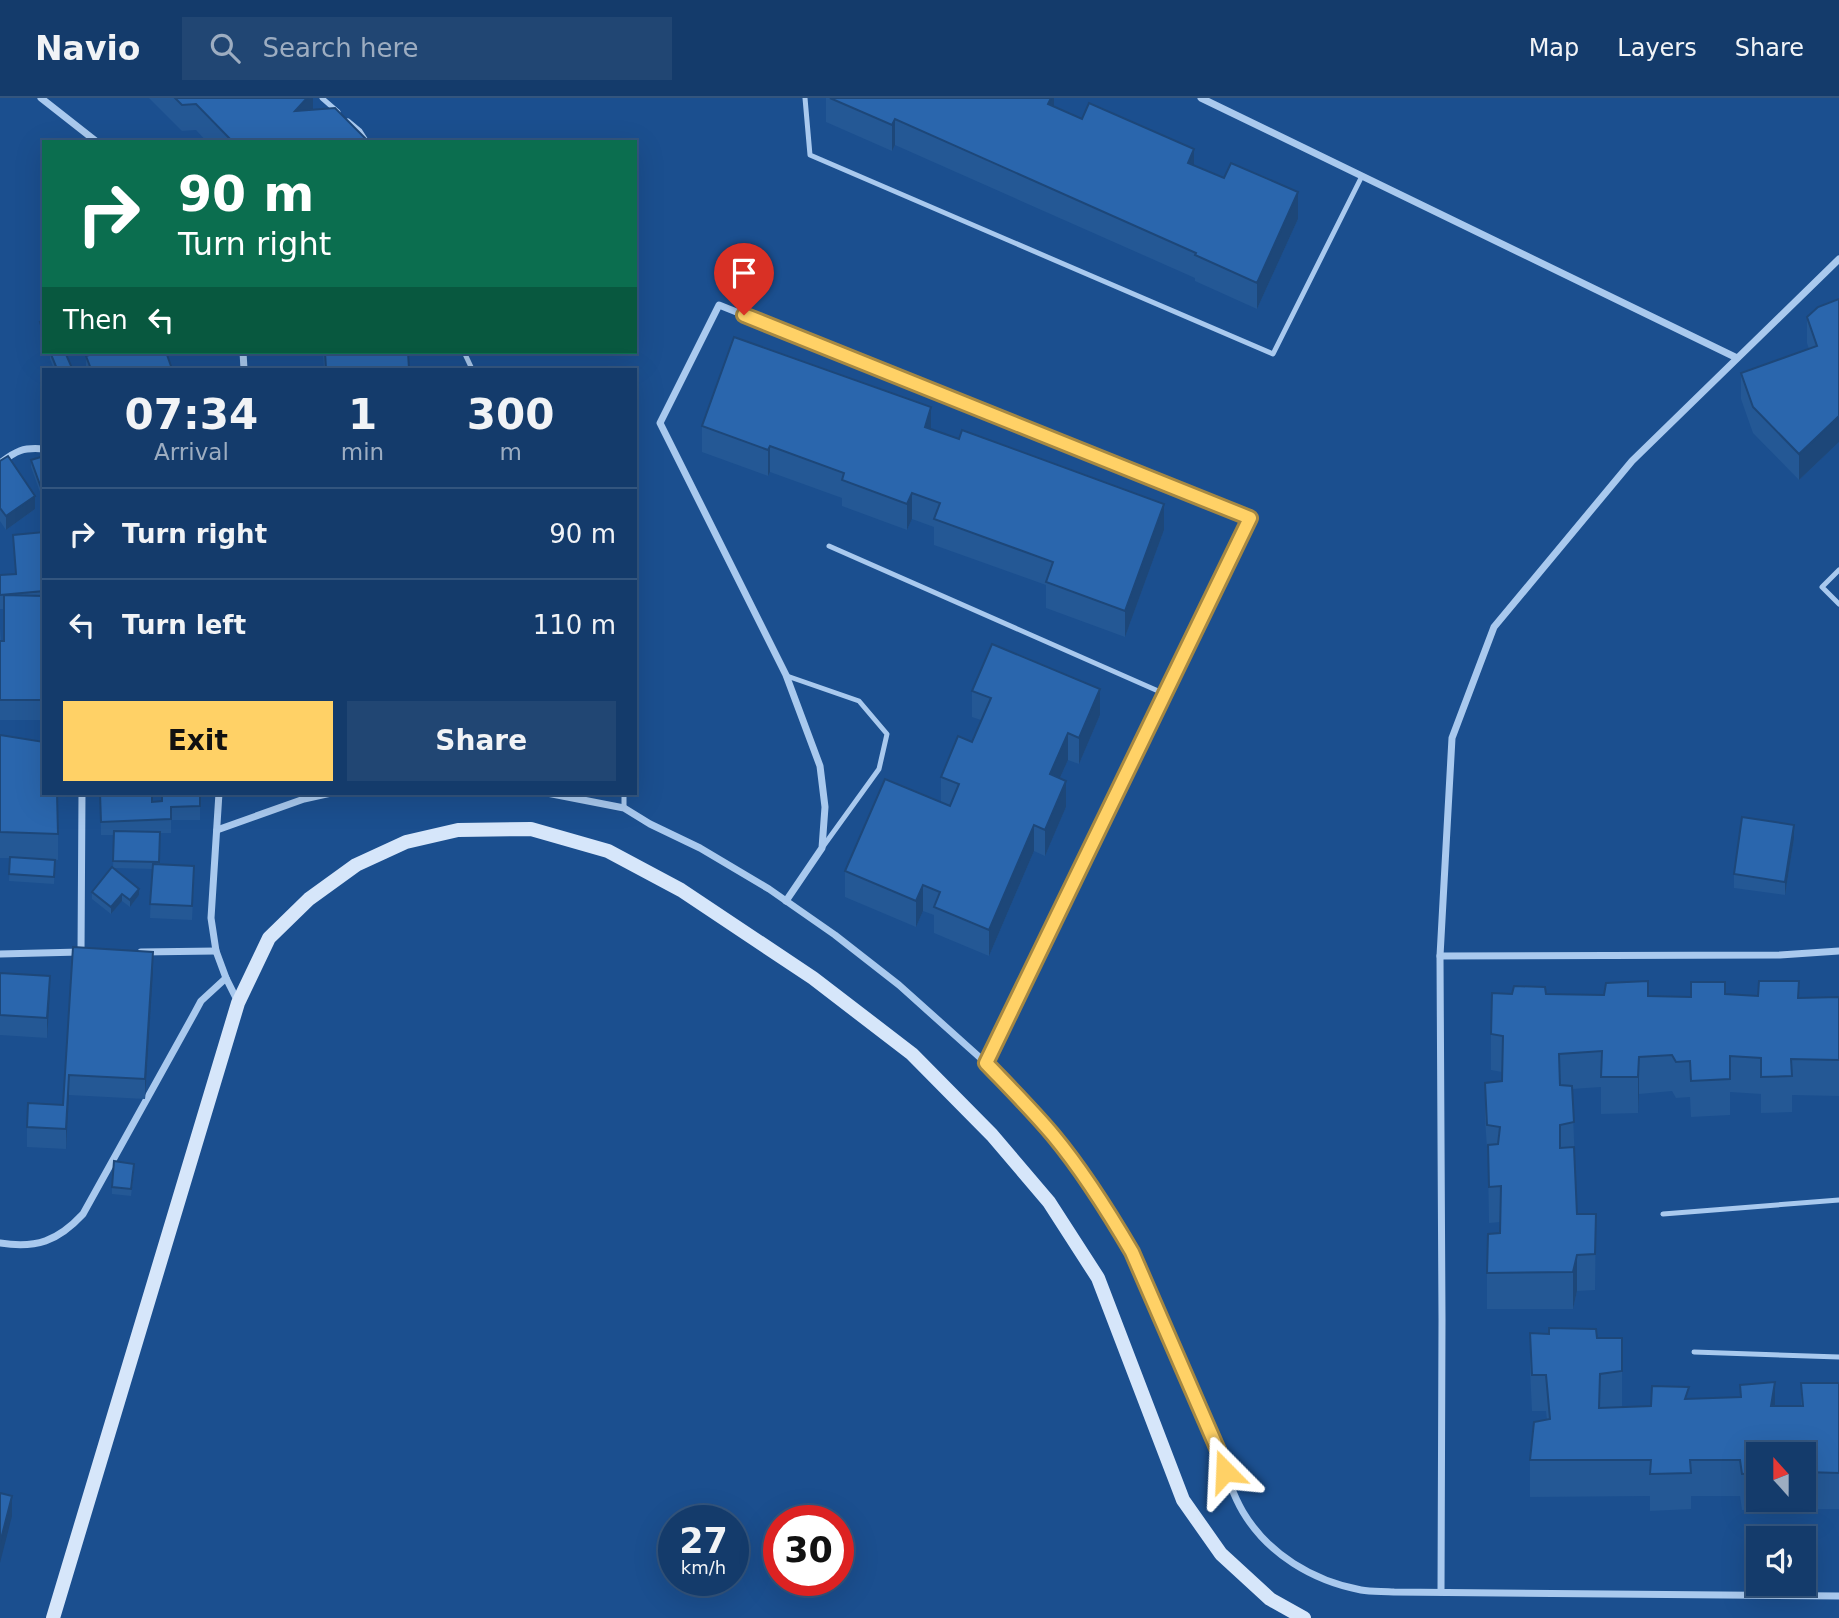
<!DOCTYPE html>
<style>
:root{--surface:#143b6b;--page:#214673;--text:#f1f3f6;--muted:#9dadc1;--line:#33557e;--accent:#ffd166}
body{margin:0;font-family:"DejaVu Sans",sans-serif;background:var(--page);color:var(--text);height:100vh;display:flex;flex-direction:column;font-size:26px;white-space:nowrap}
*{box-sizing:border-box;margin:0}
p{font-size:23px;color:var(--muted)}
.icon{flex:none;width:38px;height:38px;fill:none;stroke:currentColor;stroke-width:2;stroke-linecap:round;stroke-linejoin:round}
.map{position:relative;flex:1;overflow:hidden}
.panel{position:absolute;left:42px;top:270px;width:595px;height:427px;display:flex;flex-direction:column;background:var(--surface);border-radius:0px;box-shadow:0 7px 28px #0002,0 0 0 2px var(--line)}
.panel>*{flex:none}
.guide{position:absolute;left:42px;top:42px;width:595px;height:214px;border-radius:0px;box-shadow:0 7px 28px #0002,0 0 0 2px var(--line);background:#0b6e4f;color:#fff;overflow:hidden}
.needle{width:46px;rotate:339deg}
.fabs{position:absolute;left:1746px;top:1344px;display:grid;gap:14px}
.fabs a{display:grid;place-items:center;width:70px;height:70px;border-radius:0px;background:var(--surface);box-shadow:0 7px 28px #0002,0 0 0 2px var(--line);font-size:35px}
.speed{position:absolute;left:658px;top:1407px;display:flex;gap:14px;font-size:35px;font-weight:700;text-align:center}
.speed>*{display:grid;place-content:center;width:91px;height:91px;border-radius:50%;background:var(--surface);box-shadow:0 7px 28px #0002,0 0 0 2px var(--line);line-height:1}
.speed small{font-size:18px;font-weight:400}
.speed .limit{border:10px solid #d22;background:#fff;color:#111}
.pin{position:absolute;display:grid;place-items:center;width:60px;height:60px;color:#fff;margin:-72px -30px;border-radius:50% 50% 50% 0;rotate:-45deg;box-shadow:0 0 7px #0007}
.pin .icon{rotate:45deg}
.me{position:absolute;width:77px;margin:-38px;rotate:339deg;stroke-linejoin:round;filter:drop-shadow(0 0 5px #0008)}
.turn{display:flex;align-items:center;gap:24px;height:147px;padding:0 21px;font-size:32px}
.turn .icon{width:91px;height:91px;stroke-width:2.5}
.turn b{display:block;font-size:49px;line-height:60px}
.then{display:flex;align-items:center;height:66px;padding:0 21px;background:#0003;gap:14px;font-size:26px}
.eta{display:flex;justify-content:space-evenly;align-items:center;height:119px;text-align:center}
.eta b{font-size:42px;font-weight:800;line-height:49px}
.cta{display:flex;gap:14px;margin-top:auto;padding:14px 21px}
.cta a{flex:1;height:80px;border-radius:0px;background:var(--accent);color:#111;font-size:28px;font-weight:800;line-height:80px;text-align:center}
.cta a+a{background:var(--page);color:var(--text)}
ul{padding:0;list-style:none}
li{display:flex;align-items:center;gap:21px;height:91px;padding:0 21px;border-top:2px solid var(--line)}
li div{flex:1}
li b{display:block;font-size:26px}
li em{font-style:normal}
header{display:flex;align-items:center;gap:42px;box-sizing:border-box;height:98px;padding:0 35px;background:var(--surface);border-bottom:2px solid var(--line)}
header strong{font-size:33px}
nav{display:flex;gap:38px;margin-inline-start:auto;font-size:24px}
.search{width:490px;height:63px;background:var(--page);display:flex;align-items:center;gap:18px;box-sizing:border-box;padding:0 24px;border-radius:0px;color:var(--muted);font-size:26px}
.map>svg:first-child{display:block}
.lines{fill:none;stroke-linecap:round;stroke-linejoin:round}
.service{stroke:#a9c9ee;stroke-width:5}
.minor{stroke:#a9c9ee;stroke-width:7}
.secondary{stroke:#d6e6fa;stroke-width:14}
.wall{fill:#245895}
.shaded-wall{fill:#1d4779}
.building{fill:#2a66ad;stroke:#1d4779;stroke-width:2}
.route-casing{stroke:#a68842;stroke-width:18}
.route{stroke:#ffd166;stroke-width:12}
</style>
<header>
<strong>Navio</strong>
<div class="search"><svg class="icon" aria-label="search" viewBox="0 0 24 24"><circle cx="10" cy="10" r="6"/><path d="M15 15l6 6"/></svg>Search here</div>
<nav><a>Map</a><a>Layers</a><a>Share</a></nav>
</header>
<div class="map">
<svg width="1839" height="1520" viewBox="0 0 1839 1520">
<rect width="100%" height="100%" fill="#1b4f8f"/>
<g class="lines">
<g class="service">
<polyline points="322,0 338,14"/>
<polyline points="805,0 810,57 1273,256 1362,78"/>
<polyline points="348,23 360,33 367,44"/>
<polyline points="464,254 472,271"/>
<polyline points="829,448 1165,596"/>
<polyline points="1839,472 1822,489 1839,506"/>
<polyline points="787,578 859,603 887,636 879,671 822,750"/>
<polyline points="624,710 624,695"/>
<polyline points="1663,1116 1839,1102"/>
<polyline points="1694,1254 1839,1259"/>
</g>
<g class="minor">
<polyline points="41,0 97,44"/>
<polyline points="1201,0 1737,260"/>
<polyline points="243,254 244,271"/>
<path d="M 0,365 C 16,353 23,349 44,351"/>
<polyline points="219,695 211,820 216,853 226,880 238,904"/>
<path d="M 547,695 L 624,710 L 650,726 L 700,750 L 769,791 L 835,837 L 899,887 L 986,965 L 1053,1037 L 1107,1110 L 1132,1154 L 1221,1359 C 1227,1378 1233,1397 1243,1414 C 1268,1456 1313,1483 1361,1492 C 1372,1494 1383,1493 1394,1494 L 1839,1498"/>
<polyline points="217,732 304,701 331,695"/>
<polyline points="786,803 822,750 825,709 820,668 786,577 660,325 719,207 1250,420 986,965"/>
<polyline points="81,854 82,695"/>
<polyline points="141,854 216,853"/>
<polyline points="0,856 80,854"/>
<polyline points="1440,858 1780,857 1839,853"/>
<path d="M 0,1145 C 36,1151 58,1143 83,1116 L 194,916 L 201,903 L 226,880"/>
<polyline points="1441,1494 1442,1221 1440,858 1452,640 1494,529 1632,363 1839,161"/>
</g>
<polyline class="secondary" points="53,1520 238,905 269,840 309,801 356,767 406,744 458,732 531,731 608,753 681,792 813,880 912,956 992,1037 1049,1104 1098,1180 1183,1402 1221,1456 1270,1501 1304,1520"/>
</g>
<g class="wall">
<polygon points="149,0 313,0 313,11 369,44 207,44 196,32 182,33"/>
<polygon points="826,0 1054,0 1054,9 1082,21 1194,67 1298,121 1257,211 1195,183 1195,180 895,47 892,53 826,24"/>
<polygon points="1839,201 1839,344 1799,382 1753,335 1741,301 1741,275 1809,251 1807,245 1807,219"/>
<polygon points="44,223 44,243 40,231 40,224"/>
<polygon points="47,254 65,254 72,271 54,271 50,261 50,254"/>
<polygon points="323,254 408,254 409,271 324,271"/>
<polygon points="86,258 172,271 86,271"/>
<polygon points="702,328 931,331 1164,432 1125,539 1046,510 1046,487 934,447 934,429 912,421 907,432 842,408 842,400 770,374 768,378 702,354"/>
<polygon points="44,358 44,405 31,369 31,362"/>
<polygon points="0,363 35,411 6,432 0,423"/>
<polygon points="44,434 44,622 0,622 0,529 1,543 4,543 4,511 0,511 0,477 15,476 13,437"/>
<polygon points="972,593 1100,617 1079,666 1068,662 1060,680 1066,709 1045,758 1034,753 989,858 934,835 934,817 923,813 916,829 845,799 845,773 941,705 941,679 972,644 981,622 972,619"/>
<polygon points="0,637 58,736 58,762 46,761 55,762 54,786 9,783 10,760 0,760"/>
<polygon points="100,695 152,704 162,703 200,695 200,722 171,722 171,735 160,735 159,767 194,782 192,822 150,820 152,771 114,770 139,797 130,809 122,803 111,816 92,801 92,794 113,770 114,737 101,737"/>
<polygon points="1794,741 1785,797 1734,790 1734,776"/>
<polygon points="73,849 153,874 145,1001 69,997 66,1051 27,1049 27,1029 63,1007"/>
<polygon points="0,875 50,898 47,940 0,937"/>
<polygon points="1512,896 1546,896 1691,899 1725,896 1799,900 1839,899 1839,998 1792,997 1792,1014 1761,1015 1761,996 1730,994 1730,1017 1691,1019 1690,999 1676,1000 1672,993 1639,996 1638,1015 1601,1016 1601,989 1572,991 1577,1116 1596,1116 1595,1192 1577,1193 1573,1211 1487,1211 1487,1175 1500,1135 1500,1124 1489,1125 1488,1064 1485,1021 1485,985 1502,983 1502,974 1491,972 1491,936"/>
<polygon points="134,1073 131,1098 112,1096 112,1089"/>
<polygon points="1530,1235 1597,1240 1622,1240 1622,1309 1651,1308 1689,1301 1775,1308 1801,1308 1801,1285 1839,1285 1839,1411 1803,1411 1803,1402 1804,1402 1804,1356 1759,1356 1759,1402 1777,1402 1776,1411 1742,1412 1740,1398 1691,1398 1691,1411 1650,1413 1650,1398 1530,1399 1530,1362 1547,1322 1546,1313 1532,1313 1530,1272"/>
</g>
<g class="shaded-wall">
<polygon points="307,0 313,0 313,21 295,13"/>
<polygon points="1051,0 1054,0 1054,18 1048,6"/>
<polygon points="895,21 895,47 892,53 892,27"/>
<polygon points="1194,51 1194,77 1188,65"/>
<polygon points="1298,94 1298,121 1257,211 1257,185"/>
<polygon points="931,309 931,335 925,329"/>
<polygon points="1839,318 1839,344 1799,382 1799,356"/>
<polygon points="770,348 770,374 768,378 768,352"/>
<polygon points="912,395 912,421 907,432 907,406"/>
<polygon points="35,398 35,411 6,432 6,418"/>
<polygon points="1164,406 1164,432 1125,539 1125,513"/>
<polygon points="1100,591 1100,617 1079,666 1079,640"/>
<polygon points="1068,635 1068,662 1050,702 1050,676"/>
<polygon points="1066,683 1066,709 1045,758 1045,732"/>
<polygon points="1034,727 1034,753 989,858 989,832"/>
<polygon points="1794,727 1794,741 1785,797 1785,784"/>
<polygon points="923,787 923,813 916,829 916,803"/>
<polygon points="139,791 139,797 130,809 130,802"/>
<polygon points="122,796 122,803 111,816 111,809"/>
<polygon points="153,854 153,874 145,1001 145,981"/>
<polygon points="50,878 50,898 47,940 47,920"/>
<polygon points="1639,959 1639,996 1638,1015 1638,979"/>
<polygon points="69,977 69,997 66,1051 66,1031"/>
<polygon points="1577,1157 1577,1193 1573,1211 1573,1174"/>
<polygon points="1775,1284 1775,1320 1771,1308"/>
<polygon points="12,1398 12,1418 0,1465 0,1445"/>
</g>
<g class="building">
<polygon points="175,0 307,0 295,13 335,10 369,44 233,44 196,6 182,7"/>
<polygon points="830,0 1051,0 1048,6 1082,21 1089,5 1194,51 1188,65 1224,80 1231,65 1298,94 1257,185 1195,157 1196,155 895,21 892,27"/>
<polygon points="1839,201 1839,318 1799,356 1753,309 1741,275 1817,248 1807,219 1818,209"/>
<polygon points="44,223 44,236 40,224"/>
<polygon points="734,239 931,309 925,329 959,341 962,332 1164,406 1125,513 1046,484 1053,464 934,421 940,405 912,395 907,406 842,382 844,375 770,348 768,352 702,328"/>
<polygon points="50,254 65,254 72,270 57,271"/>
<polygon points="99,254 166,254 172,271 91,271 86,258"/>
<polygon points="325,254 408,254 409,271 326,271"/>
<polygon points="8,358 35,398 6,418 0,410 0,363"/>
<polygon points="44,358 44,398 31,362"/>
<polygon points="44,434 44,493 0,497 0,477 16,476 13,437"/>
<polygon points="4,497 44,498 44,602 0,602 0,543 4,543"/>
<polygon points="992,546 1100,591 1079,640 1068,635 1050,676 1066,683 1045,732 1034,727 989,832 934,809 940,794 923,787 916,803 845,773 885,681 950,708 959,686 941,679 958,638 972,644 991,600 972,593"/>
<polygon points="0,637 44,644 44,695 57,695 58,736 0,734"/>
<polygon points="100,695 152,695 152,704 162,703 162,695 200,695 200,708 171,709 171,721 101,724"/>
<polygon points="1742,719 1794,727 1785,784 1734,776"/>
<polygon points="114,733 160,734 159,764 113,763"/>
<polygon points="10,759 55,762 54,779 9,776"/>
<polygon points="153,766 194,768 192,808 150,806"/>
<polygon points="112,769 139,791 130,802 122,796 111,809 92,794"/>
<polygon points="73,849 153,854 145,981 69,977 66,1031 27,1029 28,1005 63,1007"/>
<polygon points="0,875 50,878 47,920 0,917"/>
<polygon points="1648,883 1648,898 1691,899 1691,884 1725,884 1725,896 1758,898 1759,883 1799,883 1798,900 1839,899 1839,962 1791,961 1792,978 1761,979 1761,960 1730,958 1730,981 1691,983 1690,963 1676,964 1672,957 1639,959 1638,979 1601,979 1602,953 1559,956 1560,987 1572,988 1574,1024 1560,1027 1560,1050 1574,1049 1577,1116 1596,1116 1595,1156 1577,1157 1573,1174 1487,1175 1488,1136 1500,1135 1501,1088 1489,1089 1488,1047 1498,1046 1500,1029 1487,1027 1485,985 1502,983 1503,938 1491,936 1492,895 1512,896 1514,888 1545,889 1546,896 1604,897 1606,885"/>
<polygon points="114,1063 134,1066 131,1091 112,1089"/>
<polygon points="1549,1230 1596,1231 1597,1240 1622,1240 1622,1273 1600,1276 1599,1310 1651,1308 1652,1288 1689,1289 1685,1301 1741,1299 1740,1287 1775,1284 1771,1308 1803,1308 1801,1285 1839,1285 1839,1375 1804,1374 1804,1356 1759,1356 1759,1375 1742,1376 1740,1362 1690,1362 1691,1375 1650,1376 1651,1362 1530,1362 1534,1324 1550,1321 1546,1277 1532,1277 1530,1235 1549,1236"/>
<polygon points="0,1395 12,1398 0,1445"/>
</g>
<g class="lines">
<defs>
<path id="route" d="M 744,217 L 1250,420 L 986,965 C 1009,989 1032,1012 1053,1037 C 1083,1073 1108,1113 1132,1154 L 1221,1359 L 1225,1373"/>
</defs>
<use href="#route" class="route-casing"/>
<use href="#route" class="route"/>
</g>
</svg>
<div class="fabs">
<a><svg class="needle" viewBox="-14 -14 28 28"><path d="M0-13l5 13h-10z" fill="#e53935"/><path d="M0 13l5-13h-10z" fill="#9dadc1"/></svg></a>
<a><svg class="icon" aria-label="sound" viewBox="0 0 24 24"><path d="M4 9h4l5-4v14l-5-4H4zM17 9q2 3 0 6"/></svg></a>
</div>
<div class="speed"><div>27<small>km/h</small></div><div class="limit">30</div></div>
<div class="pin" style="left:744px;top:217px;background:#d93025"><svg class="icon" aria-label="arrive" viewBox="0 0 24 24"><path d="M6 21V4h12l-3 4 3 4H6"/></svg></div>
<svg class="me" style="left:1225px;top:1373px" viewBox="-20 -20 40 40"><path d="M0-17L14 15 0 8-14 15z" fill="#ffd166" stroke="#fff" stroke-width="4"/></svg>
<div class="guide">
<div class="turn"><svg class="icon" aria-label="right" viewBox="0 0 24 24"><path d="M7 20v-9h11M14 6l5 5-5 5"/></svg><div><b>90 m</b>Turn right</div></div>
<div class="then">Then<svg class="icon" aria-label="left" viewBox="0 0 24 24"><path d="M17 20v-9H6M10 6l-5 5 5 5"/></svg></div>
</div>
<section class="panel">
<div class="eta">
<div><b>07:34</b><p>Arrival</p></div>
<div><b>1</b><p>min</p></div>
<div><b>300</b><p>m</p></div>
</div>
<ul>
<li><svg class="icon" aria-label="right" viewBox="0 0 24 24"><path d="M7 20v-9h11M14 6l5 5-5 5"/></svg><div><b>Turn right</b></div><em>90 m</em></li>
<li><svg class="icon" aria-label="left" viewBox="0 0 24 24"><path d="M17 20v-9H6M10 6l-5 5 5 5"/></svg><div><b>Turn left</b></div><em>110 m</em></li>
</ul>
<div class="cta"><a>Exit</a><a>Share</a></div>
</section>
</div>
